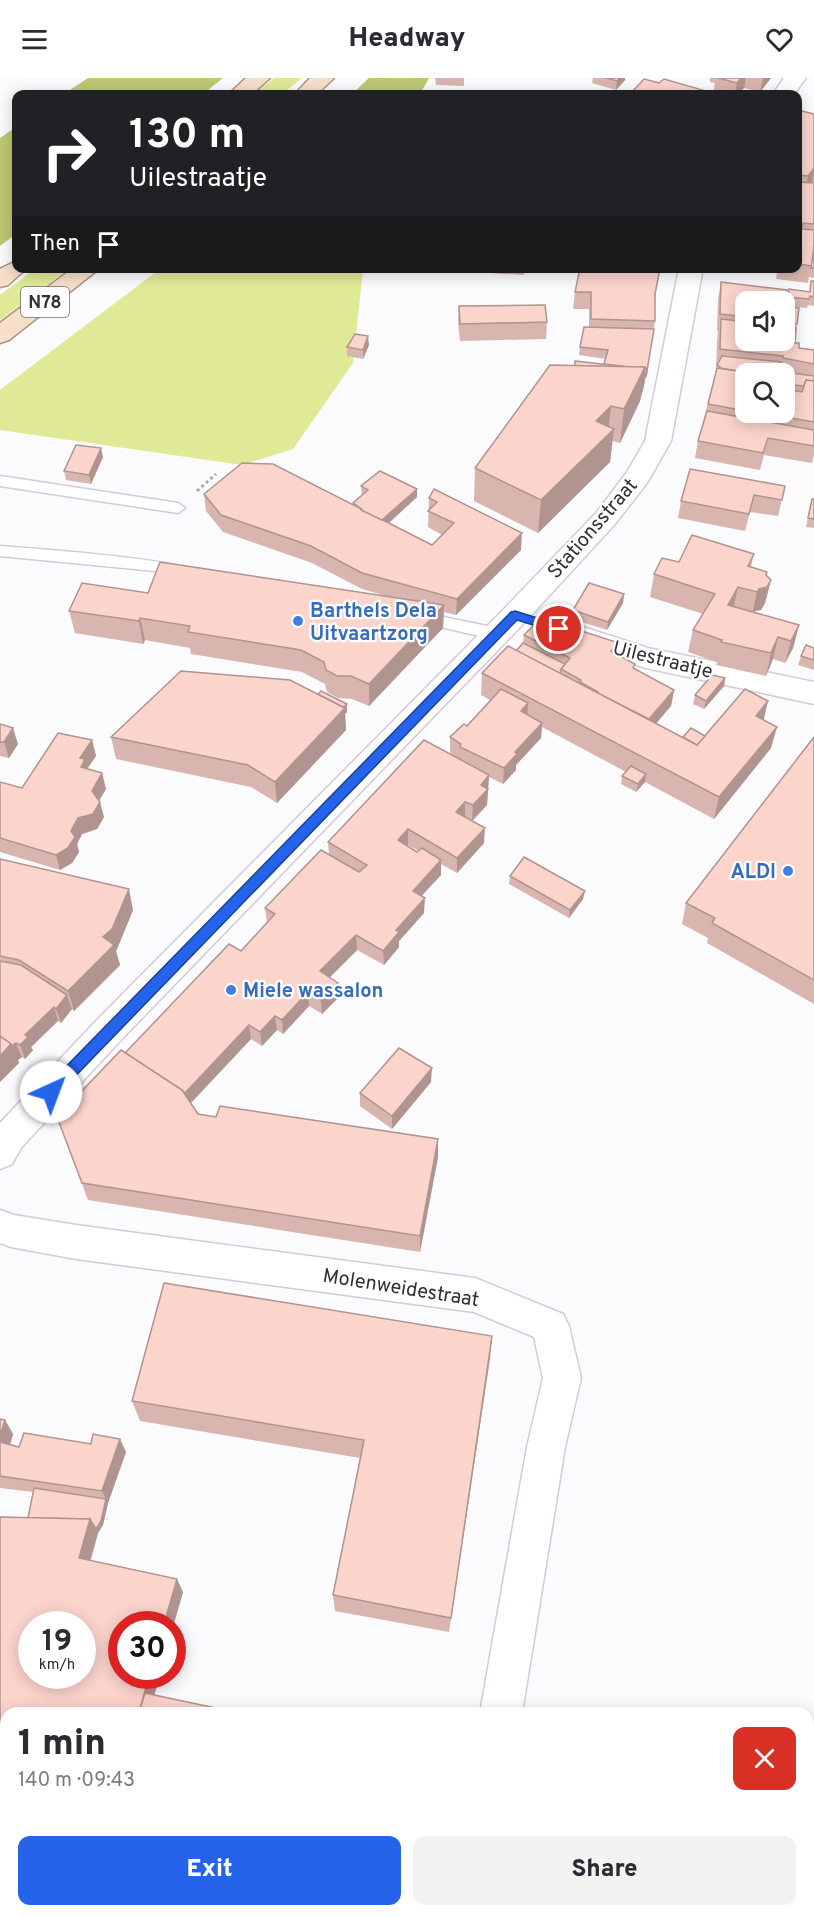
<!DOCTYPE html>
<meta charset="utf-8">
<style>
:root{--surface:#fff;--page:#f2f2f3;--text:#2b2b33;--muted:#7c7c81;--accent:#2563eb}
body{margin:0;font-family:Overpass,sans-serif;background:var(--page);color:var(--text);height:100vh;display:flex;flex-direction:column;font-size:22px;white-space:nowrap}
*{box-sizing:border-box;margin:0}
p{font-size:20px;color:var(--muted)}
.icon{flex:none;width:33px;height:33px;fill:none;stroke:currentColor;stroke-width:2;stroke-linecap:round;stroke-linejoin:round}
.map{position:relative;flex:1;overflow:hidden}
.details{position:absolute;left:0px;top:1629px;width:814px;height:210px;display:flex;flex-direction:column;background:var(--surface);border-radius:18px 18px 0 0;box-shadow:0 3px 15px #0003}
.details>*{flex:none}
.top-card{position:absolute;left:12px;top:12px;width:790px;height:183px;border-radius:12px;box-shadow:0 3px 15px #0003;background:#202124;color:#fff;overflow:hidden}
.fabs{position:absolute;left:735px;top:213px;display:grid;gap:12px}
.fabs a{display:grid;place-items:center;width:60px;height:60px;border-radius:12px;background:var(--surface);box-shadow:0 3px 15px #0003;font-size:30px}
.speed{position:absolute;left:18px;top:1533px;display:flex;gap:12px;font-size:30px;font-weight:700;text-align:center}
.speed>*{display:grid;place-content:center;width:78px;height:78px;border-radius:50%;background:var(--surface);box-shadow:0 3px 15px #0003;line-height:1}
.speed small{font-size:15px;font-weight:400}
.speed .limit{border:9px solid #d22;background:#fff;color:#111}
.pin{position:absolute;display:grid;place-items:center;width:51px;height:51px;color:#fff;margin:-26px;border:3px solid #fff;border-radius:50%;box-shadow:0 2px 6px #0007}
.me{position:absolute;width:66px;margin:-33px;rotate:43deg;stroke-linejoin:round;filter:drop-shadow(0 0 4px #0008)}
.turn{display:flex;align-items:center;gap:21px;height:126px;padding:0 18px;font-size:27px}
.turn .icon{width:78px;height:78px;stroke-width:2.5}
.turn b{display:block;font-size:42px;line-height:51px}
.then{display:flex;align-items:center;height:57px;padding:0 18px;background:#0003;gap:12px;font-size:22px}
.round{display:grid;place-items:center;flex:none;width:63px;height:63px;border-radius:12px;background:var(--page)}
.head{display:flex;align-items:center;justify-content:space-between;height:102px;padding:0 18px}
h1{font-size:36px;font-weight:800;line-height:45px}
.action{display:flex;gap:12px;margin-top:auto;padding:12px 18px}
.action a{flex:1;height:69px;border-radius:12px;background:var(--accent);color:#fff;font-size:24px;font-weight:800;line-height:69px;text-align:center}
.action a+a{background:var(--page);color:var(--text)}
header{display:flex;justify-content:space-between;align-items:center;height:78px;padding:0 18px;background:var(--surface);font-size:27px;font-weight:800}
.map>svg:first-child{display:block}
.green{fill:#e0ea96}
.forest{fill:#bec871}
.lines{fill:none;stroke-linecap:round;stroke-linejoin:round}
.lane-casing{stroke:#d3cadc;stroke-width:3}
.street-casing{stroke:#d3cadc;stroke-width:3}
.primary-casing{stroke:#ae947f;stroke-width:3}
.path{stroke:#a9a8ac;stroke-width:3;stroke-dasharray:3 3;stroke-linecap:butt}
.lane{fill:#fff;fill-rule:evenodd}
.street{fill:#fff;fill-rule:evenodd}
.primary{fill:#f7dfca;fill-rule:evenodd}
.wall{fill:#d8b6af;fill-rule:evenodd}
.shaded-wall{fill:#b0948f}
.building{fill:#fbd4cc;stroke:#b0948f;stroke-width:1.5;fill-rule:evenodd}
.route{fill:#2563eb;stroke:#184099;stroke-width:1.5}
.shop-dot{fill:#3f7fe0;stroke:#fff;stroke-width:2}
.labels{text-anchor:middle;stroke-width:4.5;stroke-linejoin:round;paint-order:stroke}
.shield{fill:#fff;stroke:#706d72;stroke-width:1.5}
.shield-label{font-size:18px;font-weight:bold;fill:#322f36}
.street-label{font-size:20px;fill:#322f36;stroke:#fff}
.shop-label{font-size:20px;font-weight:bold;fill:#366cbe;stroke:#fff;text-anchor:start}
</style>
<header><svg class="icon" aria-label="menu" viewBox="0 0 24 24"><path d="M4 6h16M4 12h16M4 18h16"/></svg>Headway<svg class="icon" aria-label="heart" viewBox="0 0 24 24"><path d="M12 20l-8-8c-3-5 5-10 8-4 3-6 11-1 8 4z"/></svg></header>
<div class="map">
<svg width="814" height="1839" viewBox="0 0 814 1839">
<rect width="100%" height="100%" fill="#fbfafd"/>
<g class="green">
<polygon points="274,0 302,0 282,16 254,16"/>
<polygon points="35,191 68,191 0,242 0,217"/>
<polygon points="160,191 363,191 353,285 293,371 242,387 0,352 0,312"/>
</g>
<g class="forest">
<polygon points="88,0 223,0 203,16 64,16"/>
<polygon points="369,0 429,0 420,16 352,16"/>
<polygon points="16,49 16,156 0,168 0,60"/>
</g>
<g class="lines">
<defs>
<g id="lane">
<polygon points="0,398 178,425 185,430 178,435 0,408"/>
<path d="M 0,468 C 25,470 183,481 190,493 L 183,498 L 155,493 L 0,478 Z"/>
<polygon points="419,534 497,550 502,552 505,556 502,560 497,562 414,543 411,539 414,535"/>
</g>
<g id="street">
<polygon points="784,0 806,0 794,16 773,16"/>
<polygon points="679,190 703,190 671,363 647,405 615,446 525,544 119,964 21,1070 12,1086 0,1091 0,1045 95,944 505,530 597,434 627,394 645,363"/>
<polygon points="577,547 648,570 814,604 814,626 646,590 567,564 563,557 567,550"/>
<polygon points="0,1132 14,1137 76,1147 475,1200 563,1236 569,1248 581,1300 565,1369 522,1635 480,1635 527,1369 543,1300 534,1259 474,1234 76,1181 11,1169 0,1165"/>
<polygon points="446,1833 490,1833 489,1839 445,1839"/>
</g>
<g id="primary">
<polygon points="246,0 270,0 252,16 229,16"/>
<polygon points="310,0 334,0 317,16 295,16"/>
<polygon points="16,183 16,190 27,190 8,207 0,209 0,191"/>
<polygon points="73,190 100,190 9,262 0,265 0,245"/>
</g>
</defs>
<use href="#lane" class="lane-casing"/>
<use href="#street" class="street-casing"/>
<use href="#primary" class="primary-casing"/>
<polyline class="path" points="197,413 216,396"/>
<use href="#lane" class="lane"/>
<use href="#street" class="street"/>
<use href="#primary" class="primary"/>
</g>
<g class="wall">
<polygon points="435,0 464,0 464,8 436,7"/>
<polygon points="593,0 625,0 625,2 616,12 592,5"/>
<polygon points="710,0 771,0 760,14 744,10 738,16 713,16 715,5 710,4"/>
<polygon points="798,32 814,36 814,166 813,176 814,176 814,200 809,199 808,205 776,201 777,195 737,190 798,190"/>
<polygon points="471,190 525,190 524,197 471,194"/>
<polygon points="660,190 655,220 655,243 644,308 640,323 620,365 612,363 610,384 538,455 474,423 475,390 574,288 604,286 606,281 579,277 580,269 589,249 589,231 573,231 575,214"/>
<path d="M 811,203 L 814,203 L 814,228 L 808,227 L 807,230 L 787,228 L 786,229 L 797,246 L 795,265 L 799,270 L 814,272 L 814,377 L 812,385 L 764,377 L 760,392 L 695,380 L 698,363 L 716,294 L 717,264 L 718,253 L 717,253 L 718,221 L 721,204 L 787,220 L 789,211 L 809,214 ZM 746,224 L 784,224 L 784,262 L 746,262 ZM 746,296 L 784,296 L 784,334 L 746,334 Z"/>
<polygon points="459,228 547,244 546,261 460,263 458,245"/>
<polygon points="369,267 363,281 347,278 347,269"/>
<polygon points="103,379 91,406 66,402 64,393"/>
<polygon points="361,408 417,411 417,419 388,445 432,467 442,457 428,449 429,420 521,472 456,537 444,534 443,550 369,628 352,621 338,620 327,614 325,606 302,594 191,576 190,570 145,562 143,566 75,555 69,533 148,515 390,519 362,511 312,485 223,454 206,433 204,416 353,427 353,425 362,418"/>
<polygon points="785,408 778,438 750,434 745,453 678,440 681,423"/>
<polygon points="812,421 814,421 814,450 806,449"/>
<polygon points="754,476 751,489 766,498 771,502 765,525 761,532 753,534 799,547 793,570 785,585 773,581 766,598 716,587 717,584 688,574 693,552 703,536 650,519 654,496 679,484"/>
<polygon points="624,516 623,525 607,552 572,541 573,532"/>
<path d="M 524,557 L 619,565 L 617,577 L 634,590 L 674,612 L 671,628 L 656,645 L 683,659 L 705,658 L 763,642 L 771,670 L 714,741 L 645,704 L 636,714 L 621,706 L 622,698 L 626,694 L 542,649 L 541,660 L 516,687 L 516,692 L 503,706 L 489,699 L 487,727 L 472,743 L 484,765 L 457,795 L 441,786 L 441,797 L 421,818 L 424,835 L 399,863 L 399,869 L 384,887 L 357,872 L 330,899 L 339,919 L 322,936 L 309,928 L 283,956 L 277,952 L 262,968 L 251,961 L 191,1025 L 198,1036 L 216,1039 L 438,1061 L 438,1079 L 420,1174 L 88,1122 L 57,1039 L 125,975 L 241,873 L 267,845 L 265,830 L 329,777 L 328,764 L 459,681 L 450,675 L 450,659 L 467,648 L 490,622 L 481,617 L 482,595 L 516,573 L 523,565 ZM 408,767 L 419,773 L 417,774 L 407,768 Z"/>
<polygon points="814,570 814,592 798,587 801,578"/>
<polygon points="725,600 724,608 704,631 693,626 695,617"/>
<polygon points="318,616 347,626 347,634 345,636 346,652 277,725 251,709 116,681 111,659"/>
<polygon points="0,646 18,666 9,680 0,678"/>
<polygon points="814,659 814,926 707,865 708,860 682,846 686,825"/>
<polygon points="92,662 96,678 87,691 106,711 99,723 104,739 97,751 82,756 77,766 79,774 72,785 60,792 0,774 0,704 22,710"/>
<polygon points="0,781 133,832 117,871 116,873 120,887 74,933 72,931 61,945 58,943 31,969 33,972 25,981 22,979 18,982 19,985 0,1004"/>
<polygon points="510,798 583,821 569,840 509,806"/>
<polygon points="431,1004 392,1051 360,1028 360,1015"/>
<polygon points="490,1280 449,1554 335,1533 333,1517 360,1380 140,1343 132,1323"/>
<polygon points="0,1341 5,1342 13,1356 10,1367 19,1369 126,1374 108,1425 103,1447 98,1455 91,1482 183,1514 172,1552 172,1546 122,1598 160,1598 154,1617 6,1833 393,1833 392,1839 0,1839 28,1440 33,1414 0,1410"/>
</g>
<g class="shaded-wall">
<polygon points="620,0 625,0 625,2 616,12 617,3"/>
<polygon points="741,0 746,0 744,10 738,16 735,16 737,5"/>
<polygon points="763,0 771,0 760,14"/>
<polygon points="814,90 814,96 811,111 803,121 808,98"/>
<polygon points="654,251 644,307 640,323 620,365 624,331 645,289"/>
<polygon points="368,258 369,267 363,281 363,272"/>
<polygon points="611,328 608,357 614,351 610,384 538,455 541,422 596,343"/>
<polygon points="101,370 103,379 91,406 89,397"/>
<polygon points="417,411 417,419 377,456 376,447"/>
<polygon points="522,455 521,472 456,537 457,521"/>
<polygon points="771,502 765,525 761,532 754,533 752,537 757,514 759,511 763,510"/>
<polygon points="738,509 733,531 728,527"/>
<polygon points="624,516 623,525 607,552 608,544"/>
<polygon points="444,527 443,550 369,628 369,606"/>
<polygon points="140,540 145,562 143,566 139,543"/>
<polygon points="799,547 793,570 785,585 791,563"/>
<polygon points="778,559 773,581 766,598 771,575"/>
<polygon points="619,565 617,581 611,573"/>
<polygon points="725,600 724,608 704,631 706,623"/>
<polygon points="674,612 671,628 642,662 645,646"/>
<polygon points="768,623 763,645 756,638"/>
<polygon points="528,625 527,641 521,633"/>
<polygon points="347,626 347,634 345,636 346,652 277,725 275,704"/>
<polygon points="542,645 541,660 516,687 516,692 503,706 504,690 515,674"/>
<polygon points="777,649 771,670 714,741 719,719"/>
<polygon points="13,650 18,666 9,680 4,664"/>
<polygon points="92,662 96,678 87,691 81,689 80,680"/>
<polygon points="102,695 106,711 95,729 92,713"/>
<polygon points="646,696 645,704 636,714 638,706"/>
<polygon points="489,697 487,727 472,743 473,727 481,707"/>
<polygon points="100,724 104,739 97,751 82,756 77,766 79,774 72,785 60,792 56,777 78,740"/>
<polygon points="465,724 465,739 456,734"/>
<polygon points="485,750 484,765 457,795 457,780"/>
<polygon points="408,751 408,767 398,777 398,762"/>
<polygon points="441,782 441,797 412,828 413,813"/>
<polygon points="129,811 133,832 117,871 116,873 120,887 74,933 68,913 103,859"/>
<polygon points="585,813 583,821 569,840 570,832"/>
<polygon points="425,820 424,835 399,863 399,869 384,887 383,873 396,852"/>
<polygon points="356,857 357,872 321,908 320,893"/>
<polygon points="338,905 339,919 322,936 321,922"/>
<polygon points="308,914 309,928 283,956 282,942"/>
<polygon points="67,917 72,931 61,945 56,931"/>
<polygon points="54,929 58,943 31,969 33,972 25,981 20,967 25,957"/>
<polygon points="275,938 277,952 262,968 260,954"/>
<polygon points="249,947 251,961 186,1030 183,1017"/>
<polygon points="16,965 22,979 18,982 19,985 0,1004 0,978 11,966"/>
<polygon points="432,990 431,1004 392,1051 392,1038"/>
<polygon points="438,1061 438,1079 420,1174 420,1158"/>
<polygon points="492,1258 490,1280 449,1554 451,1540"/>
<polygon points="5,1342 13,1356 7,1377 0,1366 0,1358"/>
<polygon points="120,1361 126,1374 108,1425 103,1447 98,1455 87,1493 79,1480 90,1441 106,1421 102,1413"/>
<polygon points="177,1501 183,1514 172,1552 172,1546 164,1546"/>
<polygon points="149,1598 160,1598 149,1635 139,1635"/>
</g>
<g class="building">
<polygon points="606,0 620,0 617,3"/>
<polygon points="718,0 741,0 737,5"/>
<polygon points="644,1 659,5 664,1 706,13 703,16 630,16"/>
<polygon points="798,32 814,36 814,90 808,98 798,97"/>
<polygon points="798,104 814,105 814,146 803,145 802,151 814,152 814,166 812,188 798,186"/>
<polygon points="813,176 814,176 814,190 811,190"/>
<polygon points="580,190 660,190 655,216 655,243 591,241 591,214 575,214"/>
<polygon points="811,203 814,203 814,219 810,218 809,221 788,219 789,211 810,214"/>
<polygon points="721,204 787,212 786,229 799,230 797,246 784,245 784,224 746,224 746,239 720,236"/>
<polygon points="545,227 547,244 460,246 459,228"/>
<polygon points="721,241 746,244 746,262 784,262 784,249 796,250 795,265 799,265 799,270 814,272 814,286 783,280 783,278 720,271"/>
<polygon points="584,249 654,251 646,299 647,291 645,290 645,289 628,289 604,286 608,272 580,269"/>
<polygon points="355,256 368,258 363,272 347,269"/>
<polygon points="722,278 781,284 781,287 791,289 792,295 814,298 814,303 806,302 804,308 784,306 784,296 757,296 720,290 720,289 717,287"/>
<polygon points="575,283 628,289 575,288"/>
<polygon points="550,287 645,289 624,331 611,328 596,343 614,351 541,422 475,390"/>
<polygon points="645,290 647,291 643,306"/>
<polygon points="717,290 757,296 746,296 746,333 708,326"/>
<polygon points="806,302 814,303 814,344 756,334 784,334 784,311 802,314"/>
<polygon points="707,333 814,352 814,368 768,360 763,375 698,363"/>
<polygon points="76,367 101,370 89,397 64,393"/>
<polygon points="242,385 273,386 432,467 454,445 428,433 437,424 429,420 434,411 522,455 457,521 362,495 311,468 221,437 204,416"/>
<polygon points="690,391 785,408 782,422 754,417 749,436 681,423"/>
<polygon points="380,393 417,411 382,442 361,432 362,431 353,425 368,412 361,408"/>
<polygon points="812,421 814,421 814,441 808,440"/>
<polygon points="692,457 754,476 748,488 767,494 766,497 771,502 767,509 759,511 757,514 738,509 728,527 799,547 791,563 778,559 771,575 721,564 722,562 693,552 715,516 654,496 662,480 679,484"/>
<polygon points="160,484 444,527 369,606 351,598 337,598 326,592 324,584 301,572 188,554 190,548 140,540 139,543 69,533 82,505 148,515"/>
<polygon points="589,505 624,516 608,544 573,532"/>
<polygon points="541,540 619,565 611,573 635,586 633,590 674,612 649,641 597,615 598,614 580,604 581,602 561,591 570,580 524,557"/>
<polygon points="523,565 565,586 561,591 560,596 516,573"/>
<polygon points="806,567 814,570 814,582 801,578"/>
<polygon points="508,568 697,667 745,611 768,623 756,638 777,649 719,719 482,595"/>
<polygon points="181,593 290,602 345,630 275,704 248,687 111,659"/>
<polygon points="712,597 725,600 706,623 695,617"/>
<polygon points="501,611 528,625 521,633 542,645 515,674 517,676 504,690 460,669 461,666 450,659 464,646 467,648"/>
<polygon points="321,613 347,626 343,629 318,616"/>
<polygon points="0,646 13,650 4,664 0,664"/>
<polygon points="691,650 705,658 697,667 683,659"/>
<polygon points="58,655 92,662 80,680 85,681 81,689 102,695 92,713 100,724 93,736 78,740 71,753 75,759 68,770 56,777 0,760 0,704 22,710"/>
<polygon points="814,659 814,902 712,845 715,840 686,825"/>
<polygon points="424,662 489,697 481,707 488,711 473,727 465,724 456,734 485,750 457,780 408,751 398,762 417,774 422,770 441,782 413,813 425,820 396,852 399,854 383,873 356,857 320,893 338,905 321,922 308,914 282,942 275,938 260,954 249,947 185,1015 182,1012 125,975 229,866 241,873 275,836 265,830 321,772 359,794 367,787 328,764"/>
<polygon points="631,688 646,696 638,706 622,698"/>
<polygon points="524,779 585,813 570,832 510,798"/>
<polygon points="0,781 129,811 112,851 103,859 114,867 68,913 19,882 0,878"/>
<polygon points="0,883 21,887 67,917 56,931 54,929 25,957 28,959 20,967 16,965 12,968 11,966 0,958"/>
<polygon points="0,958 11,966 0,978"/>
<polygon points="399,970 432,990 392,1038 360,1015"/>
<polygon points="121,972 182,1012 198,1036 216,1039 220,1028 438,1061 420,1158 82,1105 57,1039"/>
<polygon points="164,1205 492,1258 451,1540 333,1517 364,1362 132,1323"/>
<polygon points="0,1341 5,1342 0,1358"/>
<polygon points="24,1355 91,1366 93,1356 120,1361 102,1413 0,1398 0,1364 19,1369"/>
<polygon points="34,1410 106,1421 101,1443 96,1451 90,1441 28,1440"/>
<path d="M 0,1439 L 90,1441 L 79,1480 L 177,1501 L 164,1546 L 122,1546 L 122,1598 L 149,1598 L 139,1635 L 6,1635 L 6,1833 L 81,1833 L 80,1839 L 0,1839 ZM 32,1546 L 82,1546 L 82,1598 L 32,1598 Z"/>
<polygon points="145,1615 239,1635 139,1635"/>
<polygon points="83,1833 392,1833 390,1839 81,1839"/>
</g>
<polygon class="route" points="515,533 563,548 565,551 559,555 517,542 56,1018 51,1020 46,1018 44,1014 46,1009 511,534"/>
<g class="shop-dot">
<circle cx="298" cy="543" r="6"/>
<circle cx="788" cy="793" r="6"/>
<circle cx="231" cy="912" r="6"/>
</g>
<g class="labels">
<rect class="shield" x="21" y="209" width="48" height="30" rx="4.5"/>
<g class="shield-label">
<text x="45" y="230">N78</text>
</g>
<g class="street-label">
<text transform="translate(592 450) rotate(-49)" y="7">Stationsstraat</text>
<text transform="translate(663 581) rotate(14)" y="7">Uilestraatje</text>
<text transform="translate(401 1209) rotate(9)" y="7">Molenweidestraat</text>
</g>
<g class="shop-label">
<text x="310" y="539">Barthels Dela<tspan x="310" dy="23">Uitvaartzorg</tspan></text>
<text x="776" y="800" text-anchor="end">ALDI</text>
<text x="243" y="919">Miele wassalon</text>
</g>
</g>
</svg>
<div class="fabs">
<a><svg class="icon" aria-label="sound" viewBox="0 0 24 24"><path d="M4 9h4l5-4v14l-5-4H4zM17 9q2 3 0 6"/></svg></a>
<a><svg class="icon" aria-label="search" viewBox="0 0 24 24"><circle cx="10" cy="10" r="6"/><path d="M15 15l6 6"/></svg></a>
</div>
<div class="speed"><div>19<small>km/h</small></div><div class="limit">30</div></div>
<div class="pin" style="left:559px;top:551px;background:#d93025"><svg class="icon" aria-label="arrive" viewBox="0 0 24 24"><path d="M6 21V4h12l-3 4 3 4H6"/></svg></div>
<svg class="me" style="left:51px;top:1014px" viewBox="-20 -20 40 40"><circle r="19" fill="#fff"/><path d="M0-13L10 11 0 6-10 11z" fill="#2563eb"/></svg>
<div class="top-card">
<div class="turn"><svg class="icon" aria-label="right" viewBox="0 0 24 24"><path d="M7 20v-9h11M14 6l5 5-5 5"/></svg><div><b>130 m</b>Uilestraatje</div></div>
<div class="then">Then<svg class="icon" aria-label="arrive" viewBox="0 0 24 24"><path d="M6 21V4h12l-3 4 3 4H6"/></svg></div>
</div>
<section class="details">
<div class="head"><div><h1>1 min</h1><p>140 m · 09:43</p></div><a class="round" style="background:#d93025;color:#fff"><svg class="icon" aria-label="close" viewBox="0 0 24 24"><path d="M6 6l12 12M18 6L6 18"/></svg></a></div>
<div class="action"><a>Exit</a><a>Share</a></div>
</section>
</div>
